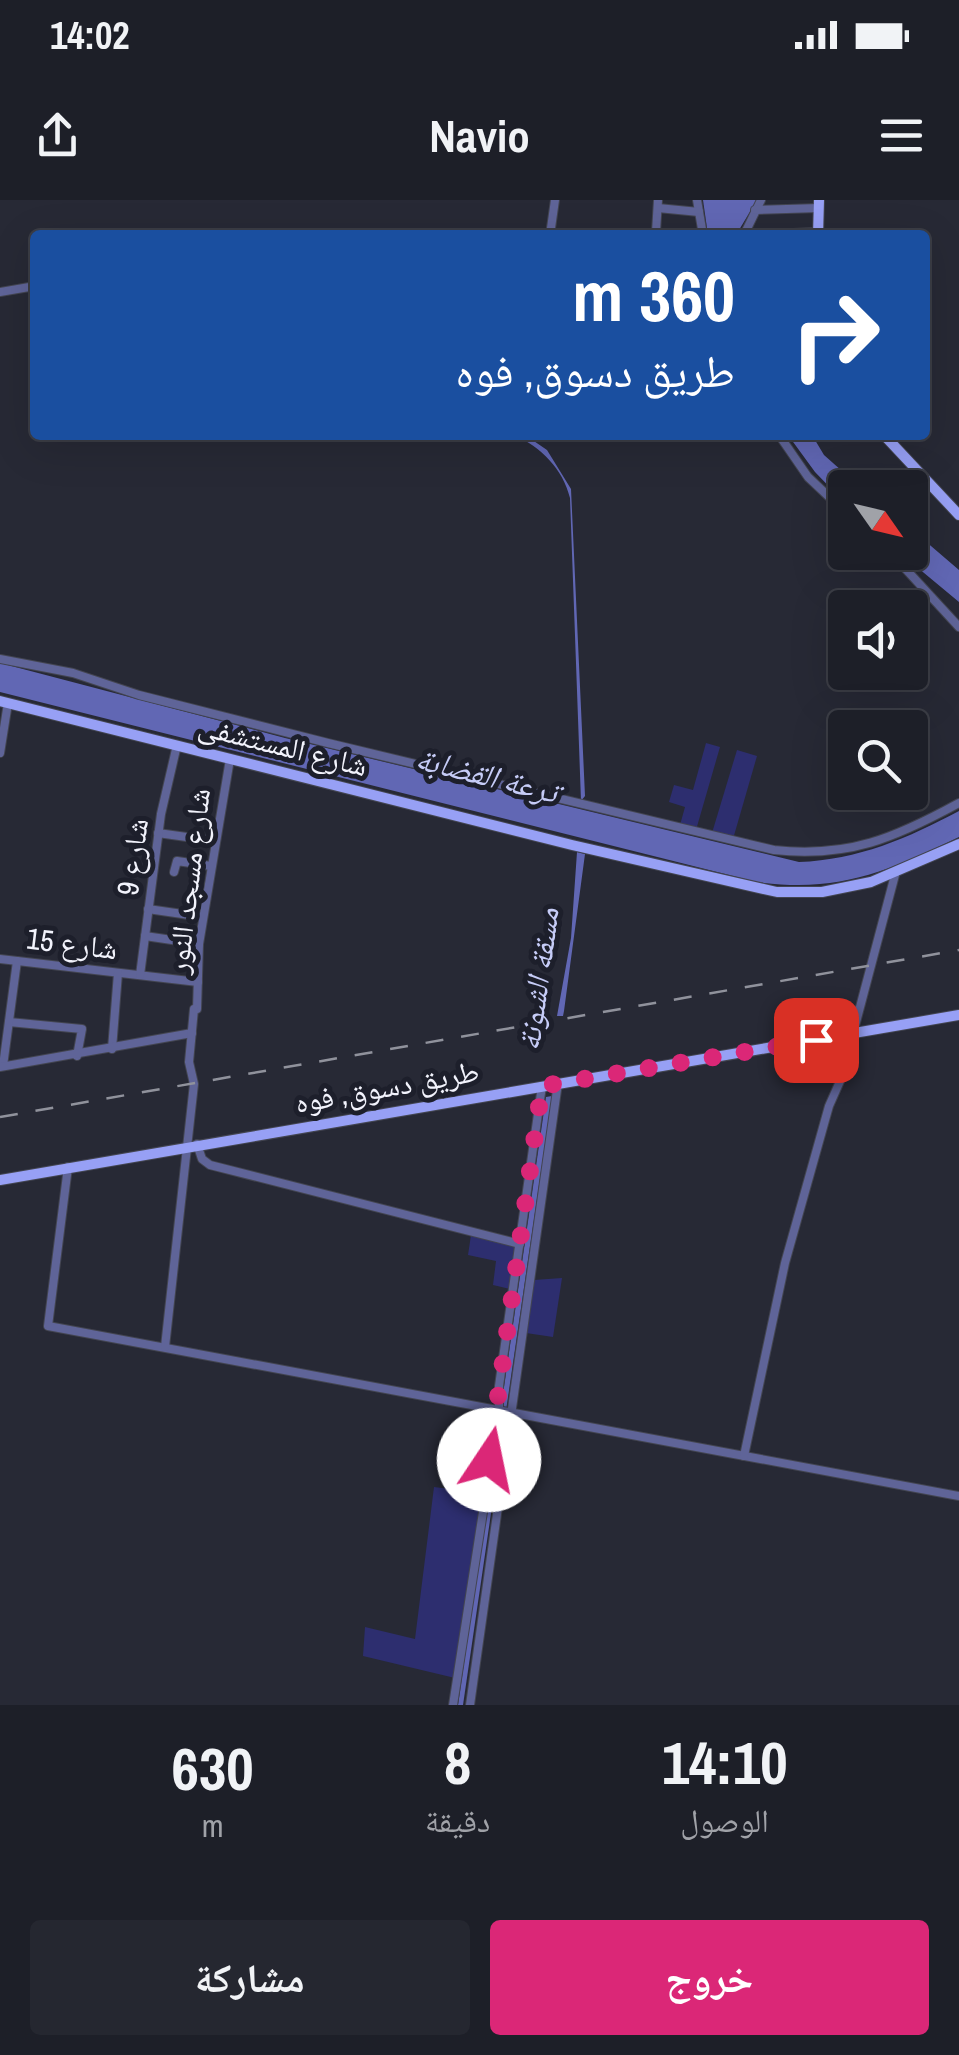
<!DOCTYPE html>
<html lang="ar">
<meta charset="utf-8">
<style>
:root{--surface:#1d1f28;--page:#252730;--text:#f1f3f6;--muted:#a0a2a8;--line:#3b3d45;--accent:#db2777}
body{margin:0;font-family:"Archivo Narrow","Noto Naskh Arabic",sans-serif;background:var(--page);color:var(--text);direction:rtl;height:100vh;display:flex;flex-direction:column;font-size:38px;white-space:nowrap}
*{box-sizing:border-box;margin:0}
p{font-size:32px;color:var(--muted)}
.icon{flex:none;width:55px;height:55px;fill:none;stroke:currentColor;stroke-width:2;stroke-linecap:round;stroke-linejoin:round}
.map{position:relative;height:1505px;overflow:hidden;direction:ltr}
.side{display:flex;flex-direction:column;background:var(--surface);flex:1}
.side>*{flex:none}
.hud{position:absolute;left:30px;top:30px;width:900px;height:210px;border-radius:10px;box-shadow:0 10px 40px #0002,0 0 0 2px var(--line);direction:rtl;background:#1a4fa0;color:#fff;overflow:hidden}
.needle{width:65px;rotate:124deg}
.controls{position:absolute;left:828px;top:270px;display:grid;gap:20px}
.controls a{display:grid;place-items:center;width:100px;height:100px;border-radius:10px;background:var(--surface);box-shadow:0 10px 40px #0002,0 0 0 2px var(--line);font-size:50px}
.pin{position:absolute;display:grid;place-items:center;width:85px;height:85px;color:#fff;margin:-42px;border-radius:20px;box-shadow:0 5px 15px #0006}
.me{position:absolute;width:110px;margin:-55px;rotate:11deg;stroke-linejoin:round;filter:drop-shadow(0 0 8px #0008)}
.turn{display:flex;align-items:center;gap:35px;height:210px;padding:0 30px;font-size:45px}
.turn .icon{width:130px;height:130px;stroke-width:2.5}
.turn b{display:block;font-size:70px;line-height:85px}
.eta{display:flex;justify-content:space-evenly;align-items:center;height:170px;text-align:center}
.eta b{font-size:60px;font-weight:800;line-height:70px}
.button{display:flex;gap:20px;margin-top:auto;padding:20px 30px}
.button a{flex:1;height:115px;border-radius:10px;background:var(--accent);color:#fff;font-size:40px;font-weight:800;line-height:115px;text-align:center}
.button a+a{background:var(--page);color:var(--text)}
.status{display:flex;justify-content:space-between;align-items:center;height:70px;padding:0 50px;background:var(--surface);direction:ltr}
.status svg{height:28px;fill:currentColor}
header{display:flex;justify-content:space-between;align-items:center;height:130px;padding:0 30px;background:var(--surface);font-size:45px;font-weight:800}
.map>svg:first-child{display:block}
.green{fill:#2d2e6f}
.water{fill:#6167b4}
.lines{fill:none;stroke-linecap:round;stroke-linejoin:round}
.minor-casing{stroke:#434551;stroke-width:10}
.major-casing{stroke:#434551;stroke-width:12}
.minor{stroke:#5f6498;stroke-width:8}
.major{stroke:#97a0f5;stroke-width:10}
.rail{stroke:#90929c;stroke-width:2.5;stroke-dasharray:18 18;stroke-linecap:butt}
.route{stroke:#db2777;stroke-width:18;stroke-dasharray:0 32.4}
.labels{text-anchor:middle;stroke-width:10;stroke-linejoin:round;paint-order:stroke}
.street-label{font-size:30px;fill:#f2f3fc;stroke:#1d1f2b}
.water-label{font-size:32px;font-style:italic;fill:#c6ccf7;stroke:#1d1f2b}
</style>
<div class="status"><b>14:02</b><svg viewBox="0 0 49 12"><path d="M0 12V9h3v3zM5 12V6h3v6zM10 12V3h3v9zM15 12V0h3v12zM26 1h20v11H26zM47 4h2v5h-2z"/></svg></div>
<header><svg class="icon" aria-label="menu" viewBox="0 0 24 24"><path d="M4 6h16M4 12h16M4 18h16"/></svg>Navio<svg class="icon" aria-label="share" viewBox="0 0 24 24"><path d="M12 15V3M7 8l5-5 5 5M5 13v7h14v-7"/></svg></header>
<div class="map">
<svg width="959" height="1505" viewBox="0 0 959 1505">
<rect width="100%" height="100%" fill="#272935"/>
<g class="green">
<polygon points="706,543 720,547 696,630 680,625 685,607 669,602 674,585 693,590"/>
<polygon points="737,550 757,556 733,639 712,633"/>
<polygon points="471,1035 517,1047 510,1089 493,1085 496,1061 468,1055"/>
<polygon points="562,1078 553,1137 526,1133 534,1080"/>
<polygon points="434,1287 482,1293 455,1478 363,1456 365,1427 415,1439"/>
</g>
<g class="water">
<polygon points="703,0 757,0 736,35 708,35"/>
<path d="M 514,235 L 528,237 L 547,250 L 571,289 L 585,596 L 581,601 L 570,298 C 563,269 541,247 514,235 Z"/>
<polygon points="788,235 812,235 824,255 860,287 845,288 845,303 815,272"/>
<polygon points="910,328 959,370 959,402 900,353 910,352"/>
<path d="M 0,463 L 285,538 L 799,662 C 858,660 908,638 959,611 L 959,637 C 886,672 839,693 757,682 L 0,492 Z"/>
<polygon points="577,652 585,654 564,811 563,816 557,816 571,738"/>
<polygon points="552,896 463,1505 458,1505 546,897"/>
</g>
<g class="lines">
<defs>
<g id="minor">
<polyline points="697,0 703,35"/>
<polyline points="761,0 744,35 818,32"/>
<polyline points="658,8 699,12"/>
<polyline points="755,10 819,8"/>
<polyline points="656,32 658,0"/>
<polyline points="550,35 555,0"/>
<polyline points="0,92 35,86"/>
<polyline points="779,235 808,277 845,312"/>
<polyline points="890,352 959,427"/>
<path d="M 0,459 L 73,473 L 139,495 L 328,543 L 774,650 C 849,658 895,638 959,603"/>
<polyline points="0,553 8,503"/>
<polyline points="158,633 215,641"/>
<polyline points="174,672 177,661 211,666"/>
<polyline points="148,709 203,717"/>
<polyline points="145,736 199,744"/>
<polyline points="0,759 198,782"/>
<polyline points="140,775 161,614 177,545"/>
<polyline points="823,807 858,811"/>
<polyline points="197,809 199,744 230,559"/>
<polyline points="9,822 82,829 77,856"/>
<polyline points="112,849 118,773"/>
<polyline points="3,866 17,761"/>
<polyline points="801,866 843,870"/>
<polyline points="0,867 192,833"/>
<polyline points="197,944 202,959 210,965 520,1044"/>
<polyline points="68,967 48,1126 959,1296"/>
<polyline points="165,1147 194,884 189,862 194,809"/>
<polyline points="744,1256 785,1063 829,906 841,879 895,675"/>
<polyline points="453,1505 499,1209 499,1186 542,886"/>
<polyline points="470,1505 558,883"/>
</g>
<g id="major">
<polyline points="818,35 819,0"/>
<polyline points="884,235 959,315"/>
<polyline points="0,501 572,645 777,692 822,692 871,682 959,644"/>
<polyline points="0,980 959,815"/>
</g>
</defs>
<use href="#minor" class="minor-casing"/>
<use href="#major" class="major-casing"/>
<use href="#minor" class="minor"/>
<use href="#major" class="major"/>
<polyline class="rail" points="0,917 959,750"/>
</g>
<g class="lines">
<polyline class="route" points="489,1260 542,886 816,840"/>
</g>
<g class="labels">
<g class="street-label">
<text transform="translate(283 546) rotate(14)" y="10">شارع المستشفى</text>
<text transform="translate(133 657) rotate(-82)" y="10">شارع 9</text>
<text transform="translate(189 681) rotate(-83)" y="10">شارع مسجد النور</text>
<text transform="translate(72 744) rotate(7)" y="10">شارع 15</text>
<text transform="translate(387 887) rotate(-10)" y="10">طريق دسوق, فوه</text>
</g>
<g class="water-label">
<text transform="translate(487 575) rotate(14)" y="11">ترعة القضابة</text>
<text transform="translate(538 779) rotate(-82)" y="11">مسقة الشونة</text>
</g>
</g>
</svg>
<div class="controls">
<a><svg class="needle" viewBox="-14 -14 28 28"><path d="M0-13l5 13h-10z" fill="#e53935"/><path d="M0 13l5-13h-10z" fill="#a0a2a8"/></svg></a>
<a><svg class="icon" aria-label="sound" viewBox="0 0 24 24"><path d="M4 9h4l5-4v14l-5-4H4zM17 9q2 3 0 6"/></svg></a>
<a><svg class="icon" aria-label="search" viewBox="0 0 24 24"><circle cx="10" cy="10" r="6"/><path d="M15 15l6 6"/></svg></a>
</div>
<div class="pin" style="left:816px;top:840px;background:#d93025"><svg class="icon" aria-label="arrive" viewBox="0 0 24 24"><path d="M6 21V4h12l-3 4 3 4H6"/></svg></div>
<svg class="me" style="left:489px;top:1260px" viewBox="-20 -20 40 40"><circle r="19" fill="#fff"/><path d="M0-13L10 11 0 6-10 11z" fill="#db2777"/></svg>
<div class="hud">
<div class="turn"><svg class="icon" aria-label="right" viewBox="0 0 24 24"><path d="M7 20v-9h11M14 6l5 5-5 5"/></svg><div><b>360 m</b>طريق دسوق, فوه</div></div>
</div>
</div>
<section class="side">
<div class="eta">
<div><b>14:10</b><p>الوصول</p></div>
<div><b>8</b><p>دقيقة</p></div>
<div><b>630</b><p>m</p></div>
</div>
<div class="button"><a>خروج</a><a>مشاركة</a></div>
</section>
